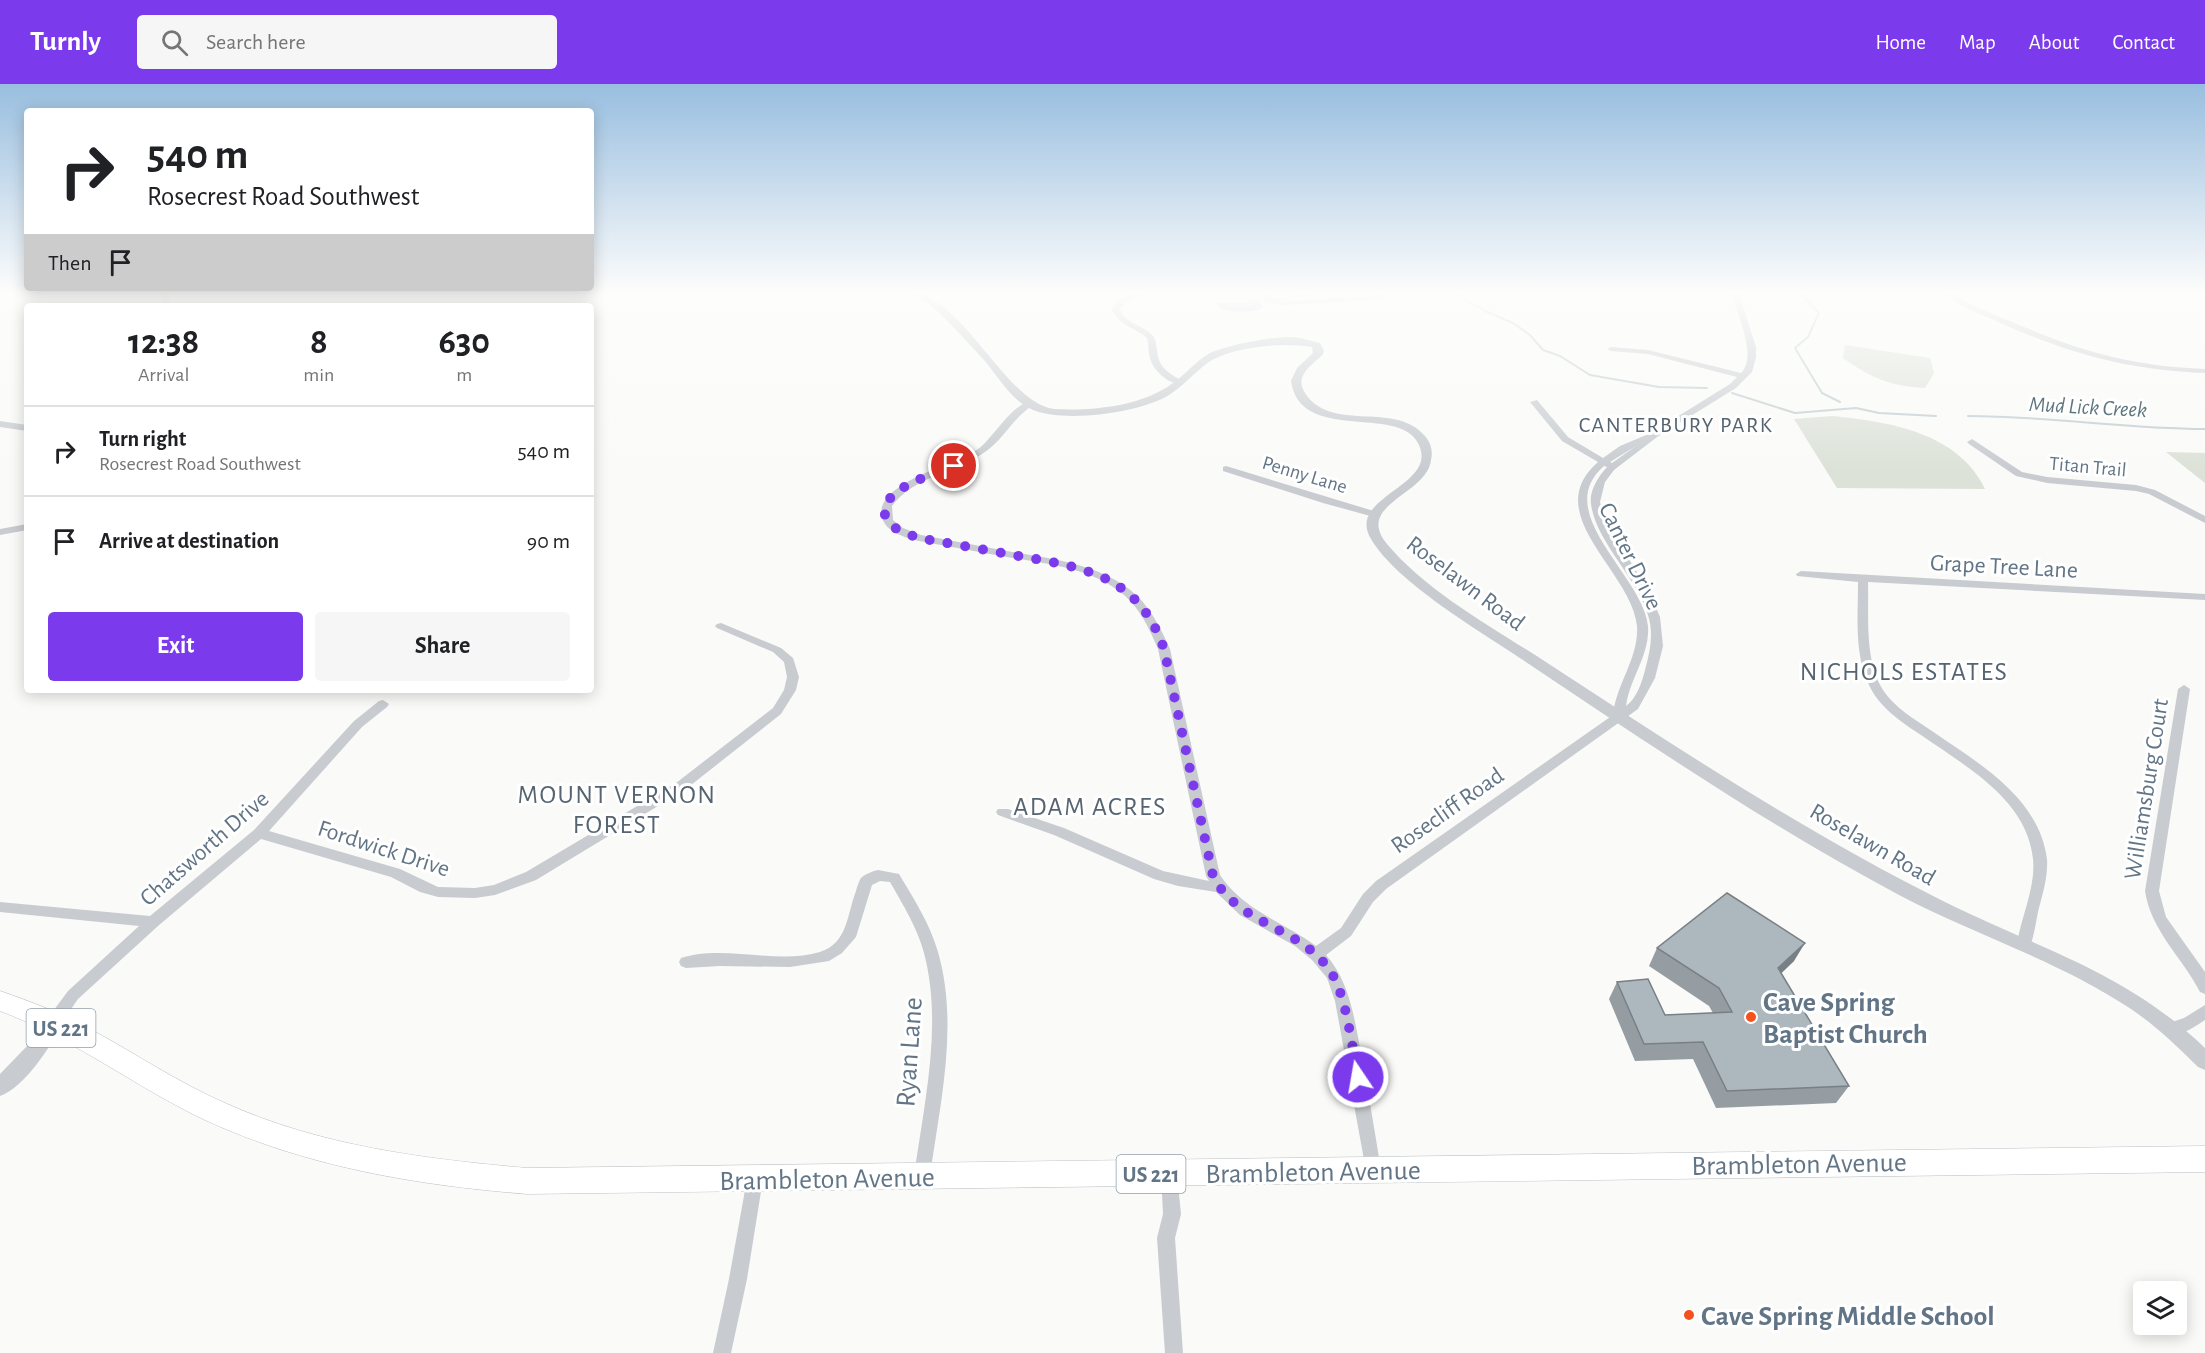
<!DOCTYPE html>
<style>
:root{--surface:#fff;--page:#f6f6f6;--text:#202124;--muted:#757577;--line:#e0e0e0;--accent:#7c3aed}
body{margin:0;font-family:"Alegreya Sans",sans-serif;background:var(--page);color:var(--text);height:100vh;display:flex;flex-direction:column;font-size:22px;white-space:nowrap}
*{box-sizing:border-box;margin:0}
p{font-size:20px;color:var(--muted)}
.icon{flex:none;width:33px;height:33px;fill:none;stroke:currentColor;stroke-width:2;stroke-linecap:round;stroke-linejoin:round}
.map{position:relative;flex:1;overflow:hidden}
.panel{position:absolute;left:24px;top:219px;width:570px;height:390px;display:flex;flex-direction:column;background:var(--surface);border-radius:6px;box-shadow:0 3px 15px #0003}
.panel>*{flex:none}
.top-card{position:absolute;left:24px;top:24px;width:570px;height:183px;border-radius:6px;box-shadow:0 3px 15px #0003;background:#fff;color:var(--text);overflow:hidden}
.buttons{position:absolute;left:2133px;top:1197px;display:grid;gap:12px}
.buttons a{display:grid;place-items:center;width:54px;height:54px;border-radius:6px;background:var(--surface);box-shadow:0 3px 15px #0003;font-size:30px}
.pin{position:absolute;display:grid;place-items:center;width:51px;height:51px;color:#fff;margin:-26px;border:3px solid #fff;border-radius:50%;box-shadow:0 2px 6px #0007}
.me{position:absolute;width:66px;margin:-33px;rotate:348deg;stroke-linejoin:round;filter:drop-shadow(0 0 4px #0008)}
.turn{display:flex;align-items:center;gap:21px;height:126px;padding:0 24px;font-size:27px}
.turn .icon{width:78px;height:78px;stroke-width:2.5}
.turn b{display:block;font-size:42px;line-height:51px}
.then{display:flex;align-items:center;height:57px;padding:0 24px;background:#0003;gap:12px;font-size:22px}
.eta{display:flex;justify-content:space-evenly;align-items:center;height:102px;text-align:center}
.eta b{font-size:36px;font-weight:700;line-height:42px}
.action{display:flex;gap:12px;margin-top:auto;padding:12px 24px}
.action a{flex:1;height:69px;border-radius:6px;background:var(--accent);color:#fff;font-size:24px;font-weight:700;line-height:69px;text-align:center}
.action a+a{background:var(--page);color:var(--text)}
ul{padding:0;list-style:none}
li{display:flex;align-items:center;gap:18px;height:90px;padding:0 24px;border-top:2px solid var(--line)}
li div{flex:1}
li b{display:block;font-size:22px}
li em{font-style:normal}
header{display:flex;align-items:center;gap:36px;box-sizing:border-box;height:84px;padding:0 30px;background:var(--accent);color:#fff}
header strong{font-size:28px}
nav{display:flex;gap:33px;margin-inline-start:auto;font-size:21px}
.search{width:420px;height:54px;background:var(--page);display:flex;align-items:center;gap:15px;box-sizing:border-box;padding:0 21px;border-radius:6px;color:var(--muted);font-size:22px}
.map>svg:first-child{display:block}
.green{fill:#dce2d8}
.water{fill:#c0ccd1}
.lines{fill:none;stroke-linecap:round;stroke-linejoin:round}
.stream{stroke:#c0ccd1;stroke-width:2}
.primary-casing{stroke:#babfc3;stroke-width:1}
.minor{fill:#c8ccd0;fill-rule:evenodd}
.tertiary{fill:#c8ccd0;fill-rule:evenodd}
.primary{fill:#fff;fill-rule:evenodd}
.wall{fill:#959da3}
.shaded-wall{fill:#798085}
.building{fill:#adb7be;stroke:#798085;stroke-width:1.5}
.route{stroke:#7c3aed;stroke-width:10;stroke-dasharray:0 18}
.poi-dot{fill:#f5511c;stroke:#fff;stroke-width:2}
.labels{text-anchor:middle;stroke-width:6;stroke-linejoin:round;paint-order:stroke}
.far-street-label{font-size:20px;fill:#627586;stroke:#fff}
.far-water-label{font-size:22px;font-style:italic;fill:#5d767e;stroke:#fff}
.far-neighbourhood-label{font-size:22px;letter-spacing:1.5px;fill:#556470;stroke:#fff}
.shield{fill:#fff;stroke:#919eaa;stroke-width:1.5}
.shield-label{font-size:22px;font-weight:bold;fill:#627586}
.street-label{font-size:24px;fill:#627586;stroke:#fff}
.neighbourhood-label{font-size:26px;letter-spacing:1.5px;fill:#556470;stroke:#fff}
.near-poi-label{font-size:28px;font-weight:bold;fill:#627586;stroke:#fff;text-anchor:start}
.near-street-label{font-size:28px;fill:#627586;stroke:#fff}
</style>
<header>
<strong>Turnly</strong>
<div class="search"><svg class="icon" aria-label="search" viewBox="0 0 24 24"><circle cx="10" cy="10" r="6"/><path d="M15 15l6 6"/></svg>Search here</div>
<nav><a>Home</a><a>Map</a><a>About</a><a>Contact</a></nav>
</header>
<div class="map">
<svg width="2205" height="1269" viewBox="0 0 2205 1269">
<rect width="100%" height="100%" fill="#fafaf8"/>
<g class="green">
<path d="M 1845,261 L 1930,274 L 1934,289 L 1925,304 C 1890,302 1871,294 1843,274 Z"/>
<path d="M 1832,332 C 1890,338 1957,348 1985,405 L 1837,404 L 1794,335 Z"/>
<polygon points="2166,368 2205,369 2205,399"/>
</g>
<path class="water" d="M 1247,214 L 1258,216 L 1264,223 C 1253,229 1233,229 1221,225 L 1216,219 L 1249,219 Z"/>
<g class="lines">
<g class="stream">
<polyline points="1454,209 1485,227 1513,239 1530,251 1543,266 1560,272 1590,291 1659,303 1707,304"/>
<polyline points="1800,209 1819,229 1808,253 1795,264 1822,309 1840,318"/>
<polyline points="1277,216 1318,209"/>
<polyline points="1732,309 1795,329 1856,324 1879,329 1936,332"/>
<path d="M 1968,332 C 2047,332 2126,345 2205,345"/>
</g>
<defs>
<path id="primary" d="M 0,907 C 32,918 63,930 92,946 C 136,970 179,999 225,1019 C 320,1062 424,1075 527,1084 L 2205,1062 L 2205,1088 L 527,1110 C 416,1101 307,1083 205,1036 C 135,1003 73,954 0,927 Z"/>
</defs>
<use href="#primary" class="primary-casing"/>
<g class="minor">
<polygon points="159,209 167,209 171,222 163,222"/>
<path d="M 1132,209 L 1142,209 L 1125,219 L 1120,225 C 1126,241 1143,240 1153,252 C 1156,256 1156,260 1157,266 C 1158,283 1169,290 1183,297 L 1183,301 C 1170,301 1153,287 1150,274 C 1148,267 1149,261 1147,254 C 1135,243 1118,242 1112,225 L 1119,215 Z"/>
<polygon points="1262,209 1269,209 1272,214 1284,217 1383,211 1387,213 1383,215 1284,221 1266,218"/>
<path d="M 1731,209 L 1739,209 L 1756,263 L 1756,273 L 1752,288 L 1736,304 L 1657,353 L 1614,386 L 1605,398 L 1600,418 L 1606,439 L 1649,507 L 1660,533 L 1663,562 L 1655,594 L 1638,625 L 1386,805 L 1373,818 L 1351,852 L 1326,871 C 1351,899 1355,939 1362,975 C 1369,1012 1375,1049 1381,1086 L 1379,1092 L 1373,1094 L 1367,1092 L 1335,917 L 1327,894 L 1312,876 L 1295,862 L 1240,831 L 1216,808 L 1178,802 L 1154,795 L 1054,751 L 998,731 L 996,728 L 998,725 L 1008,725 L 1064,744 L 1163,787 L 1209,797 L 1206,792 L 1158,565 C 1149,544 1141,526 1124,511 C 1092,483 1041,479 1001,472 C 974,467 946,462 919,457 C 906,454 885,448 882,433 C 873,400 958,379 978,365 C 993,355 1013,317 1032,318 L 1032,322 C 1013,334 1004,355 985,368 C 956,389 914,392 892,422 L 893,436 L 903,444 L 921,451 C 950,456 978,462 1007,467 C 1047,474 1095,479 1129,505 C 1149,520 1160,543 1170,565 L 1220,791 C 1243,826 1283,838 1316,862 L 1341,844 L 1363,810 L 1376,797 L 1613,631 C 1616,600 1639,574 1637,542 C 1632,487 1538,430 1598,378 L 1562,357 L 1530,318 L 1537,316 L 1568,353 L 1603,374 L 1620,362 L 1651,349 L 1730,300 L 1737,293 L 1648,270 L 1611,267 L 1607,265 L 1611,263 L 1648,266 L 1741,289 C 1758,273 1737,229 1731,209 ZM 1636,362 L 1612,379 L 1610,378 ZM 1604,382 L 1607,383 C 1598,393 1589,407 1591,420 C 1596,458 1636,492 1648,531 C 1654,550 1650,568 1645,586 C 1642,598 1637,614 1626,622 C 1630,594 1650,571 1648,542 C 1643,491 1550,429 1604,382 Z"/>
<path d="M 1943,209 L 1951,209 C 1969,221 1990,229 2010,237 C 2079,267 2129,282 2205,285 L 2205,289 C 2126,286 2067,269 1996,237 C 1978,229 1957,222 1943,209 Z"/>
<polygon points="0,337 27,341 27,347 0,343"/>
<polygon points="1972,355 2022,388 2047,393 2136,401 2155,406 2205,432 2205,439 2149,410 2136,407 2047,399 2016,392 1969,360 1967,358"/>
<polygon points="1226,382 1377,428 1379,430 1374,433 1323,419 1223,387 1223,383"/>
<polygon points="27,440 27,446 0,451 0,445"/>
<path d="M 1801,487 L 2205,510 L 2205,516 L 1868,498 C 1869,532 1864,576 1883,606 C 1895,624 1914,635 1932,647 C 1978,679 2039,713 2047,775 C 2048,790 2044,806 2040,820 C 2036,834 2035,852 2029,864 L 2024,866 L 2019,864 L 2017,860 C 2021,833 2036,803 2033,775 C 2027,715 1965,682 1921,651 C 1901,638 1879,623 1869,601 C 1854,570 1858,532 1858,498 L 1797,492 L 1796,490 Z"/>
<polygon points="721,539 781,564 793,574 799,593 796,606 781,630 686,705 536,796 495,811 475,814 438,813 420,808 391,793 261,755 158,842 78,915 58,944 53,946 48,944 45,939 48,934 68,907 139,842 0,828 0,818 150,832 254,746 354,637 379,617 383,616 389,620 387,623 362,643 269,747 400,785 438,803 475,804 494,801 526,788 676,699 773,624 784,606 787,593 784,578 773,568 717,544 715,542 717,540"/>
<path d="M 2184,601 L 2190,605 L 2159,807 L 2166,833 L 2205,888 L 2205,910 L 2200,908 C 2182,873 2151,847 2145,807 L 2178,605 Z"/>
<path d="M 878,786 L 899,790 C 914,815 930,840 938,868 C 959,941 940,1019 930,1092 L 928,1098 L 922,1100 L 916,1098 L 914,1092 C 924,1019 943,941 924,869 C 917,843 903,821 890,798 L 880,797 L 872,801 L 856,853 L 842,869 L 829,877 L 790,883 L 720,882 L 686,884 L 681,882 L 679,878 L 681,874 C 723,860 778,881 820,868 C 848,859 847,830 856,807 C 857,803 859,797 861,794 C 865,790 873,787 878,786 Z"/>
<path d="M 2205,921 L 2205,936 C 2195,943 2178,954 2166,950 L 2163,945 L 2166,940 L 2184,934 Z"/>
<polygon points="1169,1082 1175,1084 1177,1090 1181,1130 1175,1154 1183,1269 1165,1269 1157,1154 1163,1130 1161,1090 1163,1084"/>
<polygon points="755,1087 761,1089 763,1095 747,1195 731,1269 713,1269 729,1195 747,1095 749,1089"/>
</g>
<g class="tertiary">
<path d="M 911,209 C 961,209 1008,322 1055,325 C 1089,327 1132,323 1162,306 C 1178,298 1190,283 1205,272 C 1219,262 1275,252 1293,253 C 1302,254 1311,257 1320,259 L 1324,267 L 1323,270 C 1317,277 1305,284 1302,294 C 1300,301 1303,306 1307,312 C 1335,348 1396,317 1425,352 C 1431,359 1433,367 1431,376 C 1427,411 1354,420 1387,460 C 1429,510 1499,547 1552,582 C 1679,665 1808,750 1943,817 C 2039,865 2125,887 2205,964 L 2205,986 L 2198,983 C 2177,962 2156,942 2131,925 C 2059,877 1975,851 1899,811 C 1769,742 1646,658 1523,576 C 1480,547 1397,499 1371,455 C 1345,412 1441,402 1418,359 C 1398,320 1300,360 1291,297 L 1297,284 L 1313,269 L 1312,263 C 1285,258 1239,262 1214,275 C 1199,283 1187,299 1172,309 C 1144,329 1062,340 1031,325 C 1011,316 998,292 984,276 C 967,258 949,237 930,221 C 924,216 916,214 911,209 Z"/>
<path d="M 53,931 L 60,933 L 63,939 C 51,962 25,1003 0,1012 L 0,990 L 29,960 L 46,933 Z"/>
</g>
<use href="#primary" class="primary"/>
</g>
<polygon class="wall" points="1657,864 1794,877 1781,889 1849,1002 1836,1019 1716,1024 1693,975 1635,977 1609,915 1617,898 1665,931 1713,929 1709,922 1649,882"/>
<polygon class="shaded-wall" points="1805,859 1794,877 1768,902 1778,884"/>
<polygon class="building" points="1727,809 1805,859 1778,884 1849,1002 1727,1007 1703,958 1644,960 1617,898 1648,895 1665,931 1732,928 1719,904 1657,864"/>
<linearGradient id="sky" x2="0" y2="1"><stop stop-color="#98bedf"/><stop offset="0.54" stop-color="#fdfdfc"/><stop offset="1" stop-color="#fdfdfc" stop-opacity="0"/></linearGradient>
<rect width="2205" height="387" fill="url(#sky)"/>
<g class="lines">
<path class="route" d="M 954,382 C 937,389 879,405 885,431 C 889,445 907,450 919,454 C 952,460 986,466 1019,472 C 1086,484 1139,492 1164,565 L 1213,792 C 1238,842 1304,843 1332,890 C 1347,915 1352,964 1358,993"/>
</g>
<g class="poi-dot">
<circle cx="1751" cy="933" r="6"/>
<circle cx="1689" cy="1231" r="6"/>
</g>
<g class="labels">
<g class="far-street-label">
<text transform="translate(2088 382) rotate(5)" y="7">Titan Trail</text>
<text transform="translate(1305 390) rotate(17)" y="7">Penny Lane</text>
</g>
<g class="far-water-label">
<text transform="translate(2088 322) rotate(3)" y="8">Mud Lick Creek</text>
</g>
<g class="far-neighbourhood-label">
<text x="1676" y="348">CANTERBURY PARK</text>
</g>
<g class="shield">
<rect x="26.5" y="925" width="69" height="38" rx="4.5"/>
<rect x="1116.5" y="1071" width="69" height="38" rx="4.5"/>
</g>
<g class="shield-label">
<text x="61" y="952">US 221</text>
<text x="1151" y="1098">US 221</text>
</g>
<g class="street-label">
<text transform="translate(1631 472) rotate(64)" y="8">Canter Drive</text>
<text transform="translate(2004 482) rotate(3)" y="8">Grape Tree Lane</text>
<text transform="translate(1466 499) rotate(37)" y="8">Roselawn Road</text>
<text transform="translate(2146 705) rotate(-81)" y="8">Williamsburg Court</text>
<text transform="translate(1447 726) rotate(-35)" y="8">Rosecliff Road</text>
<text transform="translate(1873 760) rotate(30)" y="8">Roselawn Road</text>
<text transform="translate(204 764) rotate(-41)" y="8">Chatsworth Drive</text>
<text transform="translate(384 764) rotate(18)" y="8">Fordwick Drive</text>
</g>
<g class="neighbourhood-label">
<text x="1904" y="596">NICHOLS ESTATES</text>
<text x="617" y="719">MOUNT VERNON<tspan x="617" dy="30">FOREST</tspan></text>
<text x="1090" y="731">ADAM ACRES</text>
</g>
<g class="near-poi-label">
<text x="1763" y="927">Cave Spring<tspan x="1763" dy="32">Baptist Church</tspan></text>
<text x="1701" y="1241">Cave Spring Middle School</text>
</g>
<g class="near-street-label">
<text transform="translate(908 968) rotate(-86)" y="10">Ryan Lane</text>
<text transform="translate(1799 1079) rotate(-1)" y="10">Brambleton Avenue</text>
<text transform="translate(1313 1087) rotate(-1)" y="10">Brambleton Avenue</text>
<text transform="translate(827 1094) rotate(-1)" y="10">Brambleton Avenue</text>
</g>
</g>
</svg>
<div class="buttons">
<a><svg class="icon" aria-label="layers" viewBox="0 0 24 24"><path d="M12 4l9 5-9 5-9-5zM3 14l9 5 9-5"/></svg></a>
</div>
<div class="pin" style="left:954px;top:382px;background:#d93025"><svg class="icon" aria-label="arrive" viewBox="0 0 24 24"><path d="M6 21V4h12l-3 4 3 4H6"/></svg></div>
<svg class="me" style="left:1358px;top:993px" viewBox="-20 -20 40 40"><circle r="17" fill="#7c3aed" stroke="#fff" stroke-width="3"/><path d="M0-11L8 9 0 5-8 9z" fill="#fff"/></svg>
<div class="top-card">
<div class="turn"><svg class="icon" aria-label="right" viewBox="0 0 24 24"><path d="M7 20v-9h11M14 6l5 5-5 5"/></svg><div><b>540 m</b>Rosecrest Road Southwest</div></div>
<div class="then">Then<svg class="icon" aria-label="arrive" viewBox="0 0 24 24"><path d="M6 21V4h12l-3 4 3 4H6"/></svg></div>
</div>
<section class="panel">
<div class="eta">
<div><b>12:38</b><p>Arrival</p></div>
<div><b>8</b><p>min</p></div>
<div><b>630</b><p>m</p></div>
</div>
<ul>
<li><svg class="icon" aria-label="right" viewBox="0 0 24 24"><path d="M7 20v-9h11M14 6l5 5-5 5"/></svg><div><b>Turn right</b><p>Rosecrest Road Southwest</p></div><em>540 m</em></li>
<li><svg class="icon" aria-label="arrive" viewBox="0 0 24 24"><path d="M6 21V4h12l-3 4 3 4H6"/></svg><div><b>Arrive at destination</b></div><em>90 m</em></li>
</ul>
<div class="action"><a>Exit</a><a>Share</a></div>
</section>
</div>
